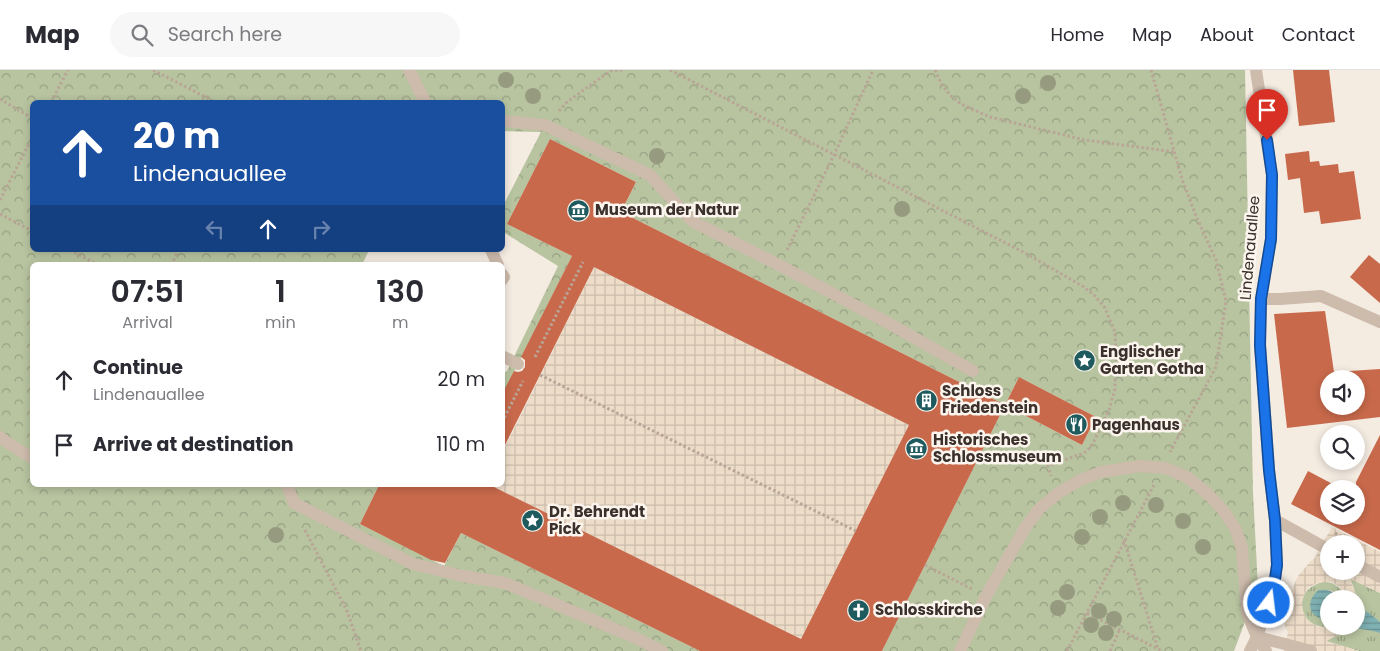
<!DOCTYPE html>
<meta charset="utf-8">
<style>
:root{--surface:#fff;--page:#f7f7f7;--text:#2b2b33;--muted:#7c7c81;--line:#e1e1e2}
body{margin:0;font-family:Poppins,sans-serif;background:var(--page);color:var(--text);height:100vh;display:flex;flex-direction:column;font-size:19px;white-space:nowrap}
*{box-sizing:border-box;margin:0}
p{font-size:16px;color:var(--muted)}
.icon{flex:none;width:28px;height:28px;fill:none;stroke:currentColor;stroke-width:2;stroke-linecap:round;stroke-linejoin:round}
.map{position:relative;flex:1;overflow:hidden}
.side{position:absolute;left:30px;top:192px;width:475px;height:225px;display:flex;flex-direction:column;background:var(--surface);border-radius:8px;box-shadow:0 2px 8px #0003}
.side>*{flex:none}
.banner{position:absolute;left:30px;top:30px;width:475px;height:152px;border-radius:8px;box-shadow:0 2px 8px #0003;background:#1a4fa0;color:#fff;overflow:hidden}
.fabs{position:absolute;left:1320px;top:300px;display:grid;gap:10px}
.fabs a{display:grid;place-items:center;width:45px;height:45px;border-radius:50%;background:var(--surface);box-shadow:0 2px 8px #0003;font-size:25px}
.pin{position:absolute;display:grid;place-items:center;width:42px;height:42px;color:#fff;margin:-51px -21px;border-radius:50% 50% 50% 0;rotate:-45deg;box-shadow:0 0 5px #0007}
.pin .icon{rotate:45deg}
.me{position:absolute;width:55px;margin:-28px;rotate:15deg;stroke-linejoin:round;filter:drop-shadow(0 0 4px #0008)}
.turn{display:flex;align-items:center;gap:18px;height:105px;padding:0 20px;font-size:22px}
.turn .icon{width:65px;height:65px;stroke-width:2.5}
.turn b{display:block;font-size:35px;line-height:42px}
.lanes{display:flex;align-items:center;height:48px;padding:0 20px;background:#0003;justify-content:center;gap:25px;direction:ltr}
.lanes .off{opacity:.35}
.eta{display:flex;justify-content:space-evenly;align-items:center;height:85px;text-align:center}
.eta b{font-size:30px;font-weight:600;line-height:35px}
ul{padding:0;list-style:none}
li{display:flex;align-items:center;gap:15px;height:65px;padding:0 20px}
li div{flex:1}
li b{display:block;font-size:19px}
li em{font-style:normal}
header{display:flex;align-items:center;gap:30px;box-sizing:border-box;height:70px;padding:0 25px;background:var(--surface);border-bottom:1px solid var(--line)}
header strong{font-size:24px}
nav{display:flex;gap:28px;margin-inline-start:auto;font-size:18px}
.search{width:350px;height:45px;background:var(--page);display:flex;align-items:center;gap:12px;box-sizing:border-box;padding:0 18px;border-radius:28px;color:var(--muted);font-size:19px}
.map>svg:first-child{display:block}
.grass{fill:url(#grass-tufts)}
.park{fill:url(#park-crowns);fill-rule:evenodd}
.plaza{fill:url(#plaza-grid);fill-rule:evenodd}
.water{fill:url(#water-rules)}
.building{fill:#c8694b;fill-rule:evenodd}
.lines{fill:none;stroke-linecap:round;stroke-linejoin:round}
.path{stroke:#b9a596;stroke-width:3;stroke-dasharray:2.5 2.5;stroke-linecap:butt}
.service{stroke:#cdbbac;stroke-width:12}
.pedestrian{stroke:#cdbbac;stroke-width:12}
.minor{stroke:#cdbbac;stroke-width:12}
.tree{fill:#969b7f}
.route-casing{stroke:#114b97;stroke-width:12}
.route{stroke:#1a73e8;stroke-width:9}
.labels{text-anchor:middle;stroke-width:5;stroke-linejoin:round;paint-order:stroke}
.poi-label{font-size:15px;font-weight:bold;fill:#3b302b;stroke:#fbf5ee;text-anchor:start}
.street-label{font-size:15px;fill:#3b302b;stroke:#fbf5ee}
</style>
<header>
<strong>Map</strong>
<div class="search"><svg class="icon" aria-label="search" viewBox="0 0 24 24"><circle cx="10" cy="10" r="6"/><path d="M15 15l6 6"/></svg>Search here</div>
<nav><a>Home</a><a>Map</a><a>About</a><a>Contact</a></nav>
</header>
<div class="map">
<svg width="1380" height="581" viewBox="0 0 1380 581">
<defs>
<pattern id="grass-tufts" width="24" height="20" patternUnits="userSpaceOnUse" patternTransform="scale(1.25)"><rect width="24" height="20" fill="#b8c4a0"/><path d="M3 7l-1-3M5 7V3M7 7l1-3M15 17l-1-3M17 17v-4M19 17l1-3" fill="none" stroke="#97a083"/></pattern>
<pattern id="park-crowns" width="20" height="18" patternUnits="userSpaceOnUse" patternTransform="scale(1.25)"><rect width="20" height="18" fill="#b8c4a0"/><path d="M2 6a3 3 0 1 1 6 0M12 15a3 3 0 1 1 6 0" fill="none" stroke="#97a083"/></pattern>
<pattern id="plaza-grid" width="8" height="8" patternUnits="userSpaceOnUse" patternTransform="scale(1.25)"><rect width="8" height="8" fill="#ecdcc8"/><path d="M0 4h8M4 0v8" fill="none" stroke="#cbbdac"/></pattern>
<pattern id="water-rules" width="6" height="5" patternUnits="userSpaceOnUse" patternTransform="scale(1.25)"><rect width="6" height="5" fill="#7fb0b2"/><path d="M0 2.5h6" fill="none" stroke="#699091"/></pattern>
</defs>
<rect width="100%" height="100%" fill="#f4ebe1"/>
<g class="grass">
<polygon points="1350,508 1380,523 1380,581 1359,581 1326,571 1351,558 1352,556 1356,556 1356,547 1361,537"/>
<path d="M 1323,512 C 1335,512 1342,518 1347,529 L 1339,529 L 1332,521 L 1324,520 L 1327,549 L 1329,549 L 1329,556 L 1331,556 C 1301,563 1288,520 1323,512 Z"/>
</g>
<path class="park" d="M 0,0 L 1245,0 L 1253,423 L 1258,517 L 1234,581 L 882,581 L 1005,335 L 621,142 L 636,112 L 550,69 L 507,154 L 572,186 L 503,324 L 503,303 L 507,301 L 558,196 L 503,162 L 503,136 L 541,62 L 503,61 L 502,32 L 32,32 L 32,180 L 369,180 L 362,195 L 32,195 L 32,415 L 379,415 L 360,454 L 444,496 L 461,463 L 700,581 L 0,581 ZM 1019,307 L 1096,347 L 1082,375 L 1005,335 Z"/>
<g class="plaza">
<polygon points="594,197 909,355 801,569 490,415 502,415 503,381"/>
<path d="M 1332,457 L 1380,482 L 1380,523 L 1350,509 L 1361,537 L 1356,547 L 1356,529 L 1347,529 L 1343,521 L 1338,516 L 1331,512 L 1323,512 L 1315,514 L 1308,518 L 1304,525 L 1302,532 L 1303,541 L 1306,548 L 1311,553 L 1319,557 L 1352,556 L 1352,558 L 1326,571 L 1359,581 L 1284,581 L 1288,562 L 1285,556 L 1286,539 L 1289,526 L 1298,506 L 1310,492 L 1314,489 ZM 1329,474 L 1356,474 L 1356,501 L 1329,501 Z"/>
</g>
<g class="water">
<path d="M 1319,520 C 1328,519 1334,521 1339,529 L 1329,529 L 1329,549 L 1328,549 C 1309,550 1304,531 1319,520 Z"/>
<path d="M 1364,541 L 1369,543 L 1380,552 L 1380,563 C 1372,560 1365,560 1357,558 Z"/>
</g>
<g class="building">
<polygon points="1293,0 1329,0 1335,52 1299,56"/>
<polygon points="550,69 636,112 621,142 1005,335 882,581 700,581 461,463 445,493 431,490 360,454 379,415 490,415 801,569 909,355 594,197 502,381 502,324 514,301 518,302 522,301 525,297 525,290 521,287 572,186 507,154"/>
<polygon points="1309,81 1310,92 1319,91 1320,96 1338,94 1339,103 1354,101 1361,149 1321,154 1319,141 1304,143 1300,108 1288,110 1285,84"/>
<polygon points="1369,185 1380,194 1380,233 1350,207"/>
<path d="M 1325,241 L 1334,302 L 1380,299 L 1380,347 L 1287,358 L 1274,244 ZM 1329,309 L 1356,309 L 1356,336 L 1329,336 Z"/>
<polygon points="1019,307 1096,347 1082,375 1005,335"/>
<polygon points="1380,365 1380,480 1291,434 1308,401 1342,419 1329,419 1329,446 1356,446 1356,412"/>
</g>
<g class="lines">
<g class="path">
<polyline points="153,0 215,32"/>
<polyline points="670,0 1025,183 1084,217 1095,226 1105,238 1115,262 1116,284 1115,319 1109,340 1091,377 1084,383 1048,396 1051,406"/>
<polyline points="935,0 942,15 950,25 961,34 990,47 1085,70 1175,82"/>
<polyline points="1151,0 1182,109 1196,146 1216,190 1226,231 1216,297 1170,382"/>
<polyline points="0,29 32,48"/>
<polyline points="51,32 68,0"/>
<polyline points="559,41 567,32 610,1 623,0"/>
<polyline points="0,130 32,68"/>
<polyline points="0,144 32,161"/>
<polyline points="70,180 98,195"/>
<polyline points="787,180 834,85 873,0"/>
<polyline points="171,195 179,180"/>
<polyline points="535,287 583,192"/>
<polyline points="540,305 856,461"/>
<polyline points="502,352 523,311"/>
<polyline points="305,460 347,541 361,581"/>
<polyline points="1335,463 1355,474"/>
<polyline points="1124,470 1158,579"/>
<polyline points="925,495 972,519"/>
<polyline points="1087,543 1162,581"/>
<polyline points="1067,581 1154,415"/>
<polyline points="1110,581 1120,559"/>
</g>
<g class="service">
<polyline points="409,0 425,32"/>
<polyline points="502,51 545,55 650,105 692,151 779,195 890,254 973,301"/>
<polyline points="491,180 498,195"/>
<polyline points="502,204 504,207 502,210"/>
<polyline points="502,286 518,294"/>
<polyline points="0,367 11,375 32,388"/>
<polyline points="287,415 294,433 413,494 463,506 505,513 636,568 662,581"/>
<polyline points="960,581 986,526 1025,458 1039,439 1057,424 1078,411 1101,402 1140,396 1165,398 1187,407 1208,424 1223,440 1235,458 1242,478 1247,543 1257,567"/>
</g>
<g class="pedestrian">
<polyline points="1356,494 1380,507"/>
<polyline points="1285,574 1311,581"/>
</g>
<g class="minor">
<polyline points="1261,229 1280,229 1321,226 1380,252"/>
<polyline points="1275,450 1322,476"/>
<polyline points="1257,567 1285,574"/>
<polyline points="1257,567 1266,581"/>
<polyline points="1250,581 1257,567 1274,516 1277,495 1275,450 1269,400 1260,275 1261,229 1271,169 1272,105 1256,0"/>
</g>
</g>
<g class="tree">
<circle cx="506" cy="10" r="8"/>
<circle cx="1048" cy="13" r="8"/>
<circle cx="533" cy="26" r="8"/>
<circle cx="1023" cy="26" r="8"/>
<circle cx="657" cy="86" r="8"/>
<circle cx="902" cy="139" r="8"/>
<circle cx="1123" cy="433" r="8"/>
<circle cx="1156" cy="435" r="8"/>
<circle cx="1100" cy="447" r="8"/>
<circle cx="1183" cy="451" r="8"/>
<circle cx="276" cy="465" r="8"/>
<circle cx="1082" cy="467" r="8"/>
<circle cx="1203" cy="477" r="8"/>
<circle cx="1067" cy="522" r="8"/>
<circle cx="1058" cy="538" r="8"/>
<circle cx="1099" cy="541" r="8"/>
<circle cx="1114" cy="549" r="8"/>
<circle cx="1091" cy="555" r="8"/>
<circle cx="1106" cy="563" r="8"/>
</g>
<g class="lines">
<defs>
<polyline id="route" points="1267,70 1272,105 1271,169 1261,229 1260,275 1269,400 1275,450 1277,495 1274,516 1269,533"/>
</defs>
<use href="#route" class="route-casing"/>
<use href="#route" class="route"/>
</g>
<defs>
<symbol id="museum-disc" viewBox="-11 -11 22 22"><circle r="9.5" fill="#1f5a5e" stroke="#fbf5ee"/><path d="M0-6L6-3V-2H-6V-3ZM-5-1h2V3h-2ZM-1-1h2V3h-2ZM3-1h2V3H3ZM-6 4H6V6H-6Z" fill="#fff"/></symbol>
<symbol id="sight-disc" viewBox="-11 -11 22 22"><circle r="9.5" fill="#1f5a5e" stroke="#fbf5ee"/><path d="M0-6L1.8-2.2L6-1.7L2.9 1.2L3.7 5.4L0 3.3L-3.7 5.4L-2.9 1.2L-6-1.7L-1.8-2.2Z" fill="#fff"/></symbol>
<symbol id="building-disc" viewBox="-11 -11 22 22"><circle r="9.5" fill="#1f5a5e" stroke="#fbf5ee"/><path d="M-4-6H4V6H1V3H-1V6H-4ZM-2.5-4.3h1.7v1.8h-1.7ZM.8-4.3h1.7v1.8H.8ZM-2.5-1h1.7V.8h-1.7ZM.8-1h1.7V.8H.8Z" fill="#fff"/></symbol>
<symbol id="restaurant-disc" viewBox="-11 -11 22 22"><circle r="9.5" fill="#1f5a5e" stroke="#fbf5ee"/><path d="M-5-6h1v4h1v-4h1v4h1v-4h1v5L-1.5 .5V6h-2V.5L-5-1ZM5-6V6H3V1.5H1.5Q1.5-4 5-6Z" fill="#fff"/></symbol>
<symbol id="church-disc" viewBox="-11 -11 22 22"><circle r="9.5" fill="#1f5a5e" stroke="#fbf5ee"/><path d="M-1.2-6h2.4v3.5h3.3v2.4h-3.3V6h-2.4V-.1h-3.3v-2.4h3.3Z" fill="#fff"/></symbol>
</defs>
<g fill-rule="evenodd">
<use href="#museum-disc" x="566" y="128" width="25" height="25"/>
<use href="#sight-disc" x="1072" y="278" width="25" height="25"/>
<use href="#building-disc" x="914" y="318" width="25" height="25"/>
<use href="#restaurant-disc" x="1064" y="342" width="25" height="25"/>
<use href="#museum-disc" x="904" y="366" width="25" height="25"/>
<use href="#sight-disc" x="520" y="438" width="25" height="25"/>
<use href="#church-disc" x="846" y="528" width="25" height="25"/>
</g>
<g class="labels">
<g class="poi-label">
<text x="595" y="145">Museum der Natur</text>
<text x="1100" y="287">Englischer<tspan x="1100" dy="17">Garten Gotha</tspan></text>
<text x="942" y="326">Schloss<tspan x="942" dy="17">Friedenstein</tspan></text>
<text x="1092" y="360">Pagenhaus</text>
<text x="933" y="375">Historisches<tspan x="933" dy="17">Schlossmuseum</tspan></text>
<text x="549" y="447">Dr. Behrendt<tspan x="549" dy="17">Pick</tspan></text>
<text x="875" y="545">Schlosskirche</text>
</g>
<g class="street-label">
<text transform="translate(1250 178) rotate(-85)" y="5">Lindenauallee</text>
</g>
</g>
</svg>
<div class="fabs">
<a><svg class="icon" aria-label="sound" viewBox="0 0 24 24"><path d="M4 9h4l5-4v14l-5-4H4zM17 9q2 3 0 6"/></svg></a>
<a><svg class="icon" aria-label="search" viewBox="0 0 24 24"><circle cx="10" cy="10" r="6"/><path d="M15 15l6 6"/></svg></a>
<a><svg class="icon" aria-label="layers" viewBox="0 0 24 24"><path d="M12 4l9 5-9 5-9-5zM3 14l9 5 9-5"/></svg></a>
<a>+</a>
<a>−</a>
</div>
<div class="pin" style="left:1267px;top:70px;background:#d93025"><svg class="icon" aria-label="arrive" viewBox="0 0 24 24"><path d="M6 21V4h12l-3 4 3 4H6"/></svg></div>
<svg class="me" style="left:1269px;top:533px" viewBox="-20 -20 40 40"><circle r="17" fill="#1a73e8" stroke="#fff" stroke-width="3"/><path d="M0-11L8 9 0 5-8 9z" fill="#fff"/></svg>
<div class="banner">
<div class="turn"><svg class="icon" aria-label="ahead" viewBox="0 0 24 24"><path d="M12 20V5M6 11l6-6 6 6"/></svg><div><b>20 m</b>Lindenauallee</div></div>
<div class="lanes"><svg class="icon off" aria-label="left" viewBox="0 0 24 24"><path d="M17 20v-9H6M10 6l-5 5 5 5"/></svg><svg class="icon" aria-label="ahead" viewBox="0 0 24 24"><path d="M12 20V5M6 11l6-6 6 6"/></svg><svg class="icon off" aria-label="right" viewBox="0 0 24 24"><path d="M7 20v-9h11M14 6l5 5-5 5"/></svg></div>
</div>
<section class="side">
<div class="eta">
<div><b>07:51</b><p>Arrival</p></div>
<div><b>1</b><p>min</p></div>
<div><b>130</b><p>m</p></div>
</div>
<ul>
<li><svg class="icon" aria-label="ahead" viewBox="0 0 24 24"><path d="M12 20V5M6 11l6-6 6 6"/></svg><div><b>Continue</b><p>Lindenauallee</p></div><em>20 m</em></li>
<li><svg class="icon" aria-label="arrive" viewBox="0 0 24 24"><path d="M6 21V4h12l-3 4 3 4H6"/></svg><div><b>Arrive at destination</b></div><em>110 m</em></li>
</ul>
</section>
</div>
